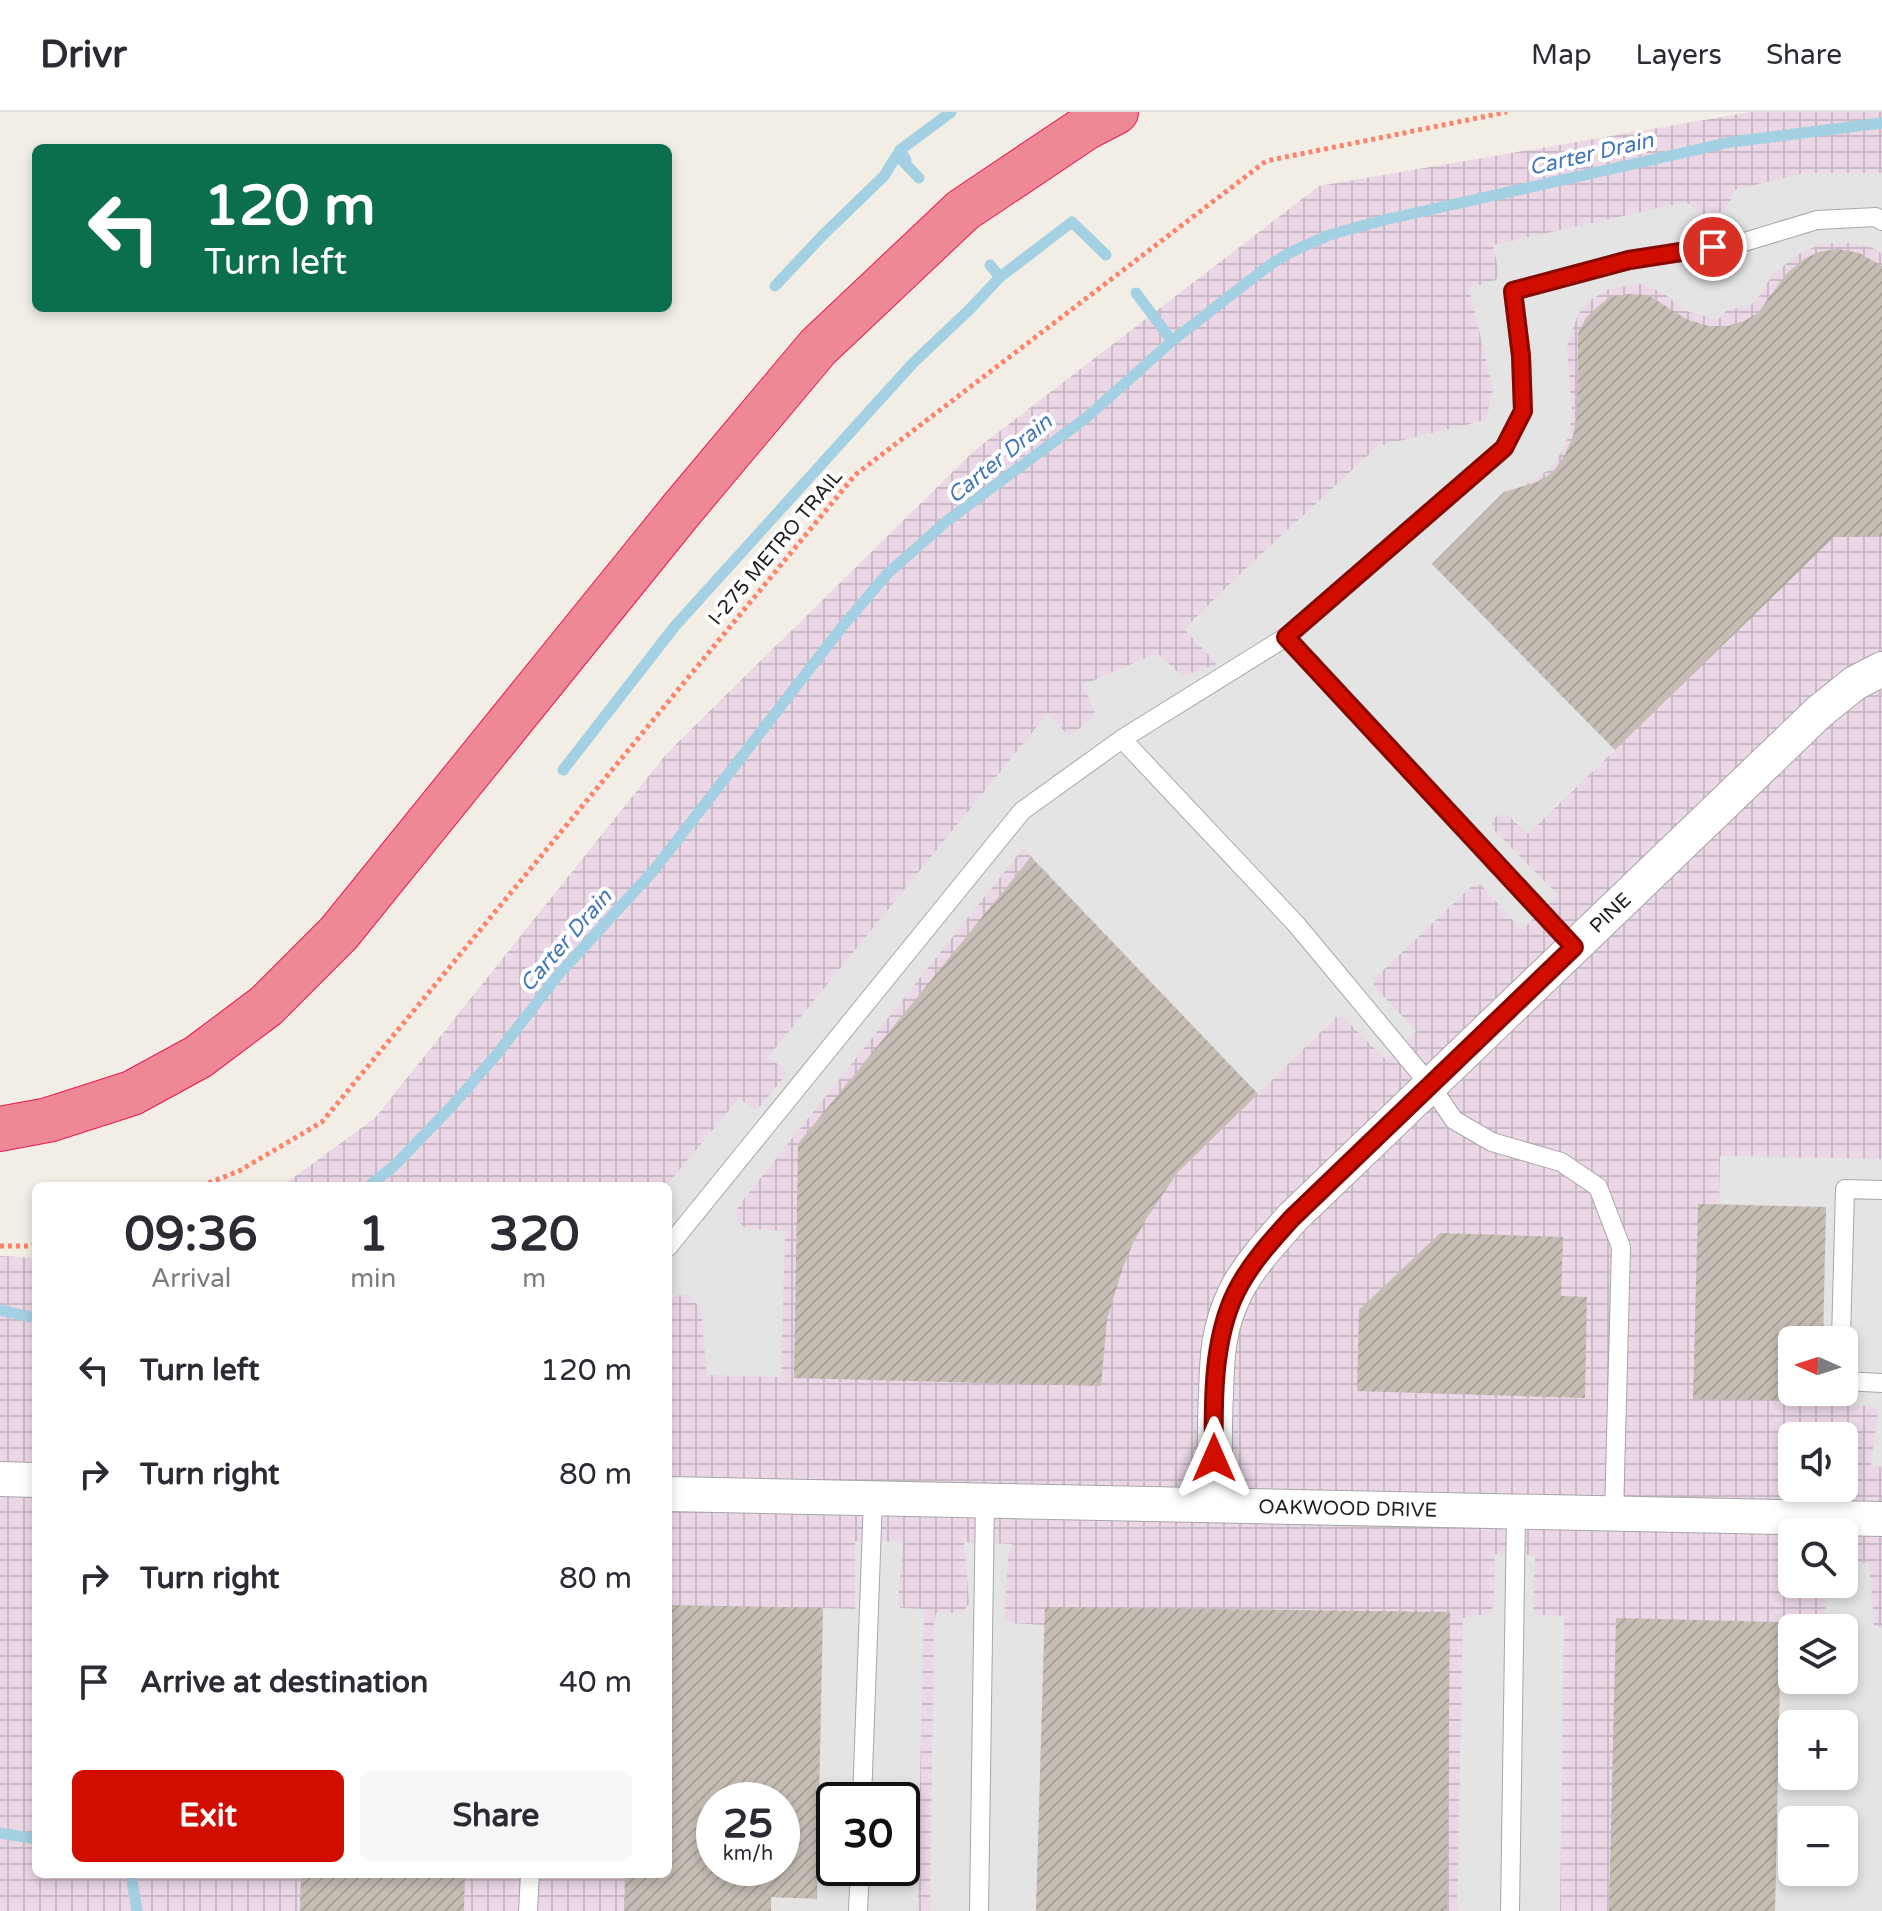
<!DOCTYPE html>
<meta charset="utf-8">
<style>
:root{--surface:#fff;--page:#f7f7f7;--text:#2b2b33;--muted:#7c7c81;--line:#e1e1e2;--accent:#d10d00}
body{margin:0;font-family:"Varela Round",sans-serif;background:var(--page);color:var(--text);height:100vh;display:flex;flex-direction:column;font-size:30px;white-space:nowrap}
*{box-sizing:border-box;margin:0}
p{font-size:26px;color:var(--muted)}
.icon{flex:none;width:44px;height:44px;fill:none;stroke:currentColor;stroke-width:2;stroke-linecap:round;stroke-linejoin:round}
.map{position:relative;flex:1;overflow:hidden}
.drawer{position:absolute;left:32px;top:1070px;width:640px;height:696px;display:flex;flex-direction:column;background:var(--surface);border-radius:12px;box-shadow:0 4px 12px #0003}
.drawer>*{flex:none}
.top-card{position:absolute;left:32px;top:32px;width:640px;height:168px;border-radius:12px;box-shadow:0 4px 12px #0003;background:#0b6e4f;color:#fff;overflow:hidden}
.needle{width:52px;rotate:273deg}
.controls{position:absolute;left:1778px;top:1214px;display:grid;gap:16px}
.controls a{display:grid;place-items:center;width:80px;height:80px;border-radius:12px;background:var(--surface);box-shadow:0 4px 12px #0003;font-size:40px}
.speed{position:absolute;left:696px;top:1670px;display:flex;gap:16px;font-size:40px;font-weight:700;text-align:center}
.speed>*{display:grid;place-content:center;width:104px;height:104px;border-radius:50%;background:var(--surface);box-shadow:0 4px 12px #0003;line-height:1}
.speed small{font-size:20px;font-weight:400}
.speed .limit{border:4px solid #111;border-radius:12px;background:#fff;color:#111}
.pin{position:absolute;display:grid;place-items:center;width:68px;height:68px;color:#fff;margin:-34px;border:4px solid #fff;border-radius:50%;box-shadow:0 2px 8px #0007}
.me{position:absolute;width:88px;margin:-44px;rotate:0deg;stroke-linejoin:round;filter:drop-shadow(0 0 6px #0008)}
.turn{display:flex;align-items:center;gap:28px;height:168px;padding:0 40px;font-size:36px}
.turn .icon{width:104px;height:104px;stroke-width:2.5}
.turn b{display:block;font-size:56px;line-height:68px}
.eta{display:flex;justify-content:space-evenly;align-items:center;height:136px;text-align:center}
.eta b{font-size:48px;font-weight:700;line-height:56px}
.cta{display:flex;gap:16px;margin-top:auto;padding:16px 40px}
.cta a{flex:1;height:92px;border-radius:12px;background:var(--accent);color:#fff;font-size:32px;font-weight:700;line-height:92px;text-align:center}
.cta a+a{background:var(--page);color:var(--text)}
ul{padding:0;list-style:none}
li{display:flex;align-items:center;gap:24px;height:104px;padding:0 40px}
li div{flex:1}
li b{display:block;font-size:30px}
li em{font-style:normal}
header{display:flex;align-items:center;gap:48px;box-sizing:border-box;height:112px;padding:0 40px;background:var(--surface);border-bottom:2px solid var(--line)}
header strong{font-size:38px}
nav{display:flex;gap:44px;margin-inline-start:auto;font-size:28px}
.map>svg:first-child{display:block}
.industrial{fill:url(#industrial-grid);fill-rule:evenodd}
.parking{fill:#e4e4e4;fill-rule:evenodd}
.lines{fill:none;stroke-linecap:round;stroke-linejoin:round}
.stream{stroke:#a3d0e2;stroke-width:11}
.building{fill:url(#building-hatch);fill-rule:evenodd}
.lane-casing{stroke:#a7a7a7;stroke-width:20}
.street-casing{stroke:#a7a7a7;stroke-width:36}
.highway-casing{stroke:#ea1954;stroke-width:46}
.path{stroke:#ff826a;stroke-width:5;stroke-dasharray:4 4;stroke-linecap:butt}
.lane{stroke:#fff;stroke-width:18}
.street{stroke:#fff;stroke-width:34}
.highway{stroke:#ee8895;stroke-width:44}
.route-casing{stroke:#880800;stroke-width:20}
.route{stroke:#d10d00;stroke-width:14}
.labels{text-anchor:middle;stroke-width:8;stroke-linejoin:round;paint-order:stroke}
.street-label{font-size:20px;fill:#202020;stroke:#fff}
.water-label{font-size:22px;font-style:italic;fill:#4377b9;stroke:#fff}
</style>
<header>
<strong>Drivr</strong>
<nav><a>Map</a><a>Layers</a><a>Share</a></nav>
</header>
<div class="map">
<svg width="1882" height="1799" viewBox="0 0 1882 1799">
<defs>
<pattern id="industrial-grid" width="8" height="8" patternUnits="userSpaceOnUse" patternTransform="scale(2)"><rect width="8" height="8" fill="#ebd7e6"/><path d="M0 4h8M4 0v8" fill="none" stroke="#c9b8c5"/></pattern>
<pattern id="building-hatch" width="6" height="6" patternUnits="userSpaceOnUse" patternTransform="scale(2)"><rect width="6" height="6" fill="#c6beb5"/><path d="M-1 1l2-2M0 6l6-6M5 7l2-2" fill="none" stroke="#aaa39b"/></pattern>
</defs>
<rect width="100%" height="100%" fill="#f2eee6"/>
<path class="industrial" d="M 1751,0 L 1882,0 L 1882,1799 L 0,1799 L 0,1144 L 36,1146 L 36,1762 L 668,1762 L 668,1074 L 282,1074 L 375,1006 L 668,640 L 975,338 L 1319,74 ZM 1792,1228 L 1844,1228 L 1844,1280 L 1792,1280 ZM 1792,1324 L 1844,1324 L 1844,1376 L 1792,1376 ZM 1792,1420 L 1844,1420 L 1844,1472 L 1792,1472 ZM 1792,1516 L 1844,1516 L 1844,1568 L 1792,1568 ZM 1792,1612 L 1844,1612 L 1844,1664 L 1792,1664 ZM 714,1688 L 782,1688 L 782,1756 L 714,1756 ZM 834,1688 L 902,1688 L 902,1756 L 834,1756 ZM 1792,1708 L 1844,1708 L 1844,1760 L 1792,1760 Z"/>
<g class="parking">
<polygon points="1803,61 1882,61 1882,142 1873,136 1851,131 1824,132 1803,139 1773,162 1760,183 1750,194 1727,198 1718,208 1683,198 1666,183 1643,172 1611,176 1592,187 1578,202 1567,234 1572,301 1569,323 1560,342 1550,357 1519,377 1504,380 1432,452 1615,638 1528,722 1505,701 1499,702 1492,708 1493,717 1558,783 1522,818 1481,773 1474,772 1374,867 1374,874 1416,919 1386,948 1343,905 1336,905 1258,982 1026,739 1022,738 739,1093 735,1103 739,1110 745,1116 785,1119 781,1265 707,1263 701,1196 687,1182 675,1184 668,1189 668,1074 666,1074 739,986 756,999 786,963 786,958 768,945 1048,601 1066,621 1071,623 1090,608 1095,600 1083,573 1157,541 1182,564 1217,552 1184,517 1239,463 1378,334 1486,308 1493,278 1469,176 1496,168 1499,161 1493,133 1686,90 1697,99 1707,103 1714,103 1724,98 1730,90 1734,78"/>
<polygon points="1720,1044 1882,1047 1882,1355 1871,1354 1878,1298 1873,1294 1824,1293 1821,1289 1822,1280 1844,1280 1844,1228 1823,1228 1826,1095 1719,1092"/>
<path d="M 855,1429 L 903,1430 L 898,1493 L 900,1496 L 924,1497 L 917,1799 L 771,1799 L 771,1785 L 817,1786 L 823,1496 L 855,1497 ZM 834,1688 L 902,1688 L 902,1756 L 834,1756 Z"/>
<polygon points="964,1430 1012,1432 1008,1444 1004,1507 1012,1511 1044,1513 1036,1799 930,1799 934,1513 936,1501 951,1501 964,1499 969,1491"/>
<polygon points="1495,1442 1535,1443 1533,1495 1535,1503 1564,1504 1560,1799 1457,1799 1463,1506 1490,1501 1494,1493"/>
<path d="M 1844,1450 L 1869,1451 L 1874,1514 L 1882,1515 L 1882,1799 L 1775,1799 L 1782,1515 L 1822,1515 L 1825,1512 L 1827,1472 L 1844,1472 ZM 1844,1516 L 1844,1568 L 1792,1568 L 1792,1516 ZM 1792,1612 L 1844,1612 L 1844,1664 L 1792,1664 ZM 1792,1708 L 1844,1708 L 1844,1760 L 1792,1760 Z"/>
</g>
<g class="lines">
<g class="stream">
<polyline points="906,48 900,38 951,0"/>
<polyline points="990,153 1000,165"/>
<polyline points="775,174 823,123 884,64 897,43 919,66"/>
<polyline points="1136,181 1172,229"/>
<polyline points="563,658 675,514 913,251 970,197 1000,165 1072,110 1106,143"/>
<polyline points="369,1074 395,1053 451,995 497,942 559,862 654,758 842,515 887,462 948,408 1086,306 1172,229 1267,155 1289,141 1329,123 1384,108 1731,30 1882,11"/>
<polyline points="0,1198 36,1206"/>
<polyline points="0,1721 36,1727"/>
<polyline points="131,1762 137,1799"/>
</g>
</g>
<g class="building">
<polygon points="1838,137 1859,141 1882,154 1882,424 1834,425 1615,638 1432,452 1504,380 1537,370 1553,360 1565,343 1573,324 1577,304 1578,221 1586,206 1596,196 1610,185 1628,182 1648,183 1688,208 1709,214 1728,214 1744,209 1758,201 1786,162 1804,147 1819,140"/>
<polygon points="1031,745 1258,982 1177,1061 1147,1106 1134,1129 1123,1155 1107,1207 1101,1274 794,1266 798,1032"/>
<polygon points="1698,1092 1826,1095 1823,1228 1792,1228 1792,1280 1822,1280 1821,1289 1693,1287"/>
<polygon points="1440,1121 1563,1125 1561,1184 1587,1185 1585,1286 1357,1279 1359,1198"/>
<path d="M 668,1493 L 823,1496 L 817,1787 L 771,1785 L 771,1799 L 624,1799 L 625,1762 L 668,1762 ZM 714,1688 L 782,1688 L 782,1756 L 714,1756 Z"/>
<polygon points="1045,1495 1450,1500 1447,1799 1036,1799"/>
<polygon points="1616,1506 1781,1510 1775,1799 1609,1799"/>
<polygon points="301,1762 465,1762 464,1799 300,1799"/>
</g>
<g class="lines">
<defs>
<g id="lane">
<polyline points="1122,627 1286,525"/>
<polyline points="1574,835 1286,525 1504,336 1523,299 1521,244 1513,179 1629,148 1741,131 1817,108 1876,105 1882,109"/>
<polyline points="668,1135 1022,699 1122,627 1296,812 1430,973 1454,1008 1492,1030 1561,1050 1598,1075 1621,1135 1614,1402"/>
<polyline points="1841,1228 1845,1077 1882,1078"/>
<polyline points="1844,1269 1882,1271"/>
<polyline points="862,1688 873,1386"/>
<polyline points="528,1799 530,1762"/>
<polyline points="858,1799 860,1756"/>
<polyline points="979,1799 985,1388"/>
<polyline points="1510,1799 1516,1400"/>
</g>
<g id="street">
<polyline points="0,1367 36,1368"/>
<path id="s1" d="M 668,1382 L 1882,1407"/>
<path id="s2" d="M 1215,1393 C 1215,1356 1214,1319 1216,1282 C 1217,1244 1218,1215 1236,1179 C 1250,1152 1272,1129 1292,1106 L 1819,600 L 1855,571 L 1882,557"/>
</g>
<polyline id="highway" points="0,1017 48,1008 132,981 198,945 266,894 339,821 682,397 818,235 963,98 1087,15 1116,0"/>
</defs>
<use href="#lane" class="lane-casing"/>
<use href="#street" class="street-casing"/>
<use href="#highway" class="highway-casing"/>
<g class="path">
<polyline points="201,1074 239,1059 322,1010 855,363 1266,49 1507,0"/>
<polyline points="0,1134 30,1134 36,1132"/>
</g>
<use href="#lane" class="lane"/>
<use href="#street" class="street"/>
<use href="#highway" class="highway"/>
</g>
<g class="lines">
<defs>
<path id="route" d="M 1214,1346 C 1213,1293 1212,1228 1236,1180 C 1250,1152 1271,1129 1292,1106 L 1574,835 L 1286,525 L 1504,336 L 1523,299 L 1521,244 L 1513,179 L 1629,148 L 1713,135"/>
</defs>
<use href="#route" class="route-casing"/>
<use href="#route" class="route"/>
</g>
<g class="labels">
<g class="street-label">
<text transform="translate(775 435) rotate(-50)" y="7">I-275 METRO TRAIL</text>
<text dy="7" stroke="none"><textPath href="#s2" startOffset="750">PINE</textPath></text>
<text dy="7" stroke="none"><textPath href="#s1" startOffset="680">OAKWOOD DRIVE</textPath></text>
</g>
<g class="water-label">
<text transform="translate(1591 41) rotate(-13)" y="8">Carter Drain</text>
<text transform="translate(999 346) rotate(-39)" y="8">Carter Drain</text>
<text transform="translate(565 828) rotate(-49)" y="8">Carter Drain</text>
</g>
</g>
</svg>
<div class="controls">
<a><svg class="needle" viewBox="-14 -14 28 28"><path d="M0-13l5 13h-10z" fill="#e53935"/><path d="M0 13l5-13h-10z" fill="#7c7c81"/></svg></a>
<a><svg class="icon" aria-label="sound" viewBox="0 0 24 24"><path d="M4 9h4l5-4v14l-5-4H4zM17 9q2 3 0 6"/></svg></a>
<a><svg class="icon" aria-label="search" viewBox="0 0 24 24"><circle cx="10" cy="10" r="6"/><path d="M15 15l6 6"/></svg></a>
<a><svg class="icon" aria-label="layers" viewBox="0 0 24 24"><path d="M12 4l9 5-9 5-9-5zM3 14l9 5 9-5"/></svg></a>
<a>+</a>
<a>−</a>
</div>
<div class="speed"><div>25<small>km/h</small></div><div class="limit">30</div></div>
<div class="pin" style="left:1713px;top:135px;background:#d93025"><svg class="icon" aria-label="arrive" viewBox="0 0 24 24"><path d="M6 21V4h12l-3 4 3 4H6"/></svg></div>
<svg class="me" style="left:1214px;top:1346px" viewBox="-20 -20 40 40"><path d="M0-17L14 15 0 8-14 15z" fill="#d10d00" stroke="#fff" stroke-width="4"/></svg>
<div class="top-card">
<div class="turn"><svg class="icon" aria-label="left" viewBox="0 0 24 24"><path d="M17 20v-9H6M10 6l-5 5 5 5"/></svg><div><b>120 m</b>Turn left</div></div>
</div>
<section class="drawer">
<div class="eta">
<div><b>09:36</b><p>Arrival</p></div>
<div><b>1</b><p>min</p></div>
<div><b>320</b><p>m</p></div>
</div>
<ul>
<li><svg class="icon" aria-label="left" viewBox="0 0 24 24"><path d="M17 20v-9H6M10 6l-5 5 5 5"/></svg><div><b>Turn left</b></div><em>120 m</em></li>
<li><svg class="icon" aria-label="right" viewBox="0 0 24 24"><path d="M7 20v-9h11M14 6l5 5-5 5"/></svg><div><b>Turn right</b></div><em>80 m</em></li>
<li><svg class="icon" aria-label="right" viewBox="0 0 24 24"><path d="M7 20v-9h11M14 6l5 5-5 5"/></svg><div><b>Turn right</b></div><em>80 m</em></li>
<li><svg class="icon" aria-label="arrive" viewBox="0 0 24 24"><path d="M6 21V4h12l-3 4 3 4H6"/></svg><div><b>Arrive at destination</b></div><em>40 m</em></li>
</ul>
<div class="cta"><a>Exit</a><a>Share</a></div>
</section>
</div>
